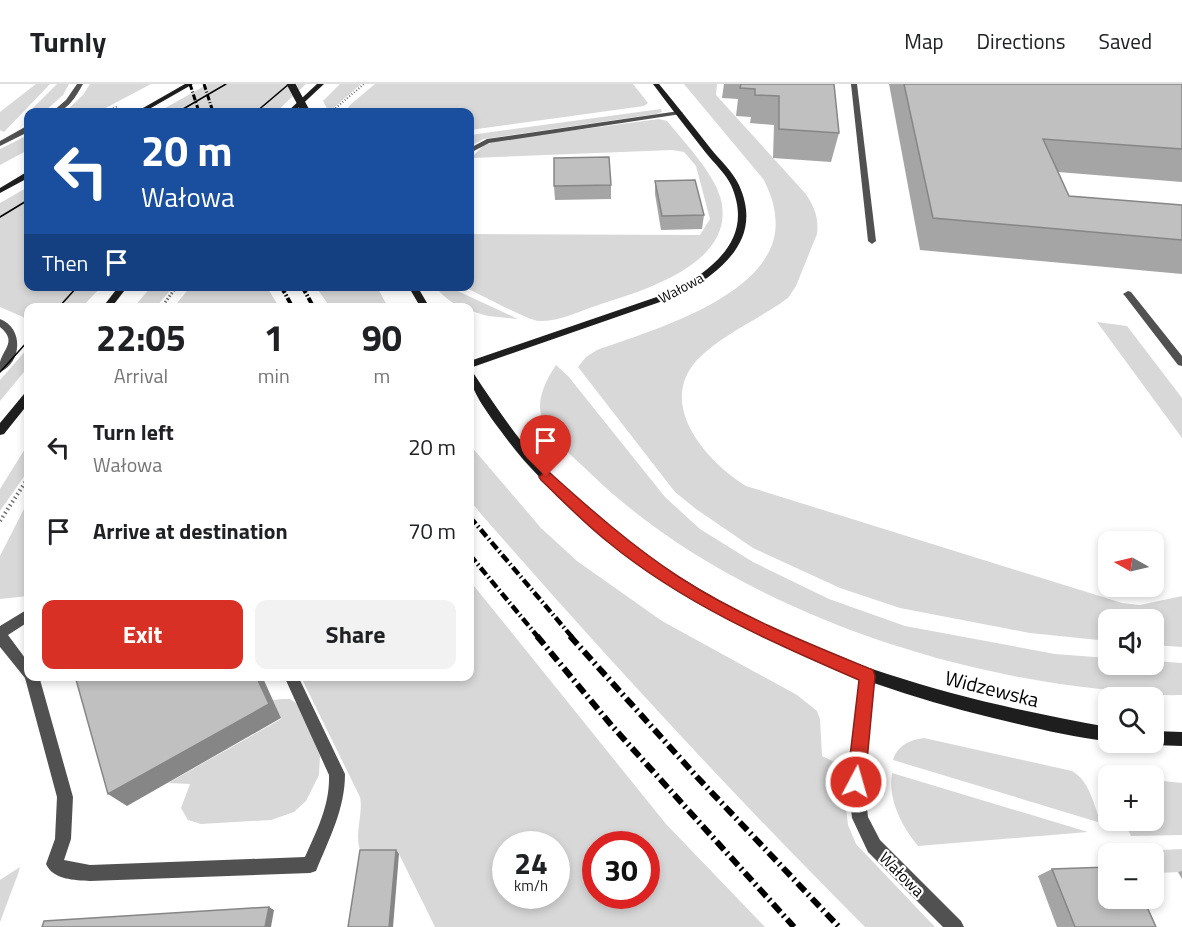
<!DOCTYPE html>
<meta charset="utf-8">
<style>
:root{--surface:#fff;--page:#f2f2f2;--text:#202124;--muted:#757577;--line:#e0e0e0;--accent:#d93025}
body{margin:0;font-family:"Titillium Web",sans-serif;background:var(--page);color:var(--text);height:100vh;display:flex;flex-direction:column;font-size:22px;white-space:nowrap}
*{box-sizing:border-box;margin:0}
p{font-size:20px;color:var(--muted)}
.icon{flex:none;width:33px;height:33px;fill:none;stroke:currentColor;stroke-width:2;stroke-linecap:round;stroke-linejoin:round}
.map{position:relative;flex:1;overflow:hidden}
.panel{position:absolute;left:24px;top:219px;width:450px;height:378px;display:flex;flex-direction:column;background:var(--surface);border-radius:12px;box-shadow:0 3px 9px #0003}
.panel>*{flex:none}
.hud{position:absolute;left:24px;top:24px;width:450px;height:183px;border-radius:12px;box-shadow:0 3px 9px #0003;background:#1a4fa0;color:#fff;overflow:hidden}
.needle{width:39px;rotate:278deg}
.buttons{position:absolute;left:1098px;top:447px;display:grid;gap:12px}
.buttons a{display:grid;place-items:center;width:66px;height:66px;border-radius:12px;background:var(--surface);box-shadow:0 3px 9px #0003;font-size:30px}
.speed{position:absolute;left:492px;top:747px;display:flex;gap:12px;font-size:30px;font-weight:700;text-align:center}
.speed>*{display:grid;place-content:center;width:78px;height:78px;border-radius:50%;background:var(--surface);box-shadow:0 3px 9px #0003;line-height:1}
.speed small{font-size:15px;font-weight:400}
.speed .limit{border:9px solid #d22;background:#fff;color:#111}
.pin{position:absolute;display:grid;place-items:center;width:51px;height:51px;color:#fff;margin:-62px -26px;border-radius:50% 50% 50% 0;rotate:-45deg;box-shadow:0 0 6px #0007}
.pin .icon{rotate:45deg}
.me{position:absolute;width:66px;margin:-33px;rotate:6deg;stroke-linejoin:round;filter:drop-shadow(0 0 4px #0008)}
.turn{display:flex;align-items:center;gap:21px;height:126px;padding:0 18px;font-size:27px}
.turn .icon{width:78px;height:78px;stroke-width:2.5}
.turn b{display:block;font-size:42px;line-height:51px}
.then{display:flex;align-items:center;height:57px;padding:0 18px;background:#0003;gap:12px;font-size:22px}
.eta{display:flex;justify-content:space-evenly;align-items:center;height:102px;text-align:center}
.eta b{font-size:36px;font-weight:700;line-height:42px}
.action{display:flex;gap:12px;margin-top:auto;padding:12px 18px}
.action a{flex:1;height:69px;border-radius:12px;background:var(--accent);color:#fff;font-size:24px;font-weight:700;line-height:69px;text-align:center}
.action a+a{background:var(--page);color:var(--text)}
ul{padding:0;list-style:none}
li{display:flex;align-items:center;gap:18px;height:84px;padding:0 18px}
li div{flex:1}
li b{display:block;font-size:22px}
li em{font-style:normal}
header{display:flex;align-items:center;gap:36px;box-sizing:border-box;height:84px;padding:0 30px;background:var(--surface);border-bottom:2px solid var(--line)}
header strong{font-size:28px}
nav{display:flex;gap:33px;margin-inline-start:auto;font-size:21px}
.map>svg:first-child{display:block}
.green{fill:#d8d8d8;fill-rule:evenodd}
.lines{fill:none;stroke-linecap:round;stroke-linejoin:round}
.path-far2{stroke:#737373;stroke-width:2;stroke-dasharray:1 2;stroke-linecap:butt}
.path-far1{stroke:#737373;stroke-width:3;stroke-dasharray:1.5 2;stroke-linecap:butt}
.path{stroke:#737373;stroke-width:4;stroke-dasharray:1.5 3;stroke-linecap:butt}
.lane{fill:#515151;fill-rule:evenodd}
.street{fill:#515151;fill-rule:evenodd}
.secondary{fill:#1e1e1e;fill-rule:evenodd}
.tram{stroke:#000;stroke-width:1.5}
.rail-far3{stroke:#000;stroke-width:3;stroke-dasharray:6 2 1 2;stroke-linecap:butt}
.rail-far2{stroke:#000;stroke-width:4;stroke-dasharray:8 2 1.5 2;stroke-linecap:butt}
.rail-far1{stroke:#000;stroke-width:4.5;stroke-dasharray:9 3 1.5 3;stroke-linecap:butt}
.rail{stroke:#000;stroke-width:6;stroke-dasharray:11 4 2 4;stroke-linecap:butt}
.secondary-bridge{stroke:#1e1e1e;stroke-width:8}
.wall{fill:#a5a5a5}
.shaded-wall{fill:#868686}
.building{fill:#c0c0c0;stroke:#868686;stroke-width:1.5}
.route{fill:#d93025;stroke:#8d1f18;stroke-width:1.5}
.labels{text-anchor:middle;stroke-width:4.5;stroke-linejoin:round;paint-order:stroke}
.far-street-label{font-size:14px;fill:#000;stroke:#fff}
.street-label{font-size:16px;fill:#000;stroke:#fff}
.near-street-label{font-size:20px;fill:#000;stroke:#fff}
</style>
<header>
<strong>Turnly</strong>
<nav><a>Map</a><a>Directions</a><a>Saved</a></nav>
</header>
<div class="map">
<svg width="1182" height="843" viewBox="0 0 1182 843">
<rect width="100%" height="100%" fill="#fff"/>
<g class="green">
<polygon points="36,0 50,0 4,48 0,46 0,28"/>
<polygon points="57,0 69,0 63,11 44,28 29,28"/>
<polygon points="90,0 151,0 98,28 65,28 83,11"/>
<polygon points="208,0 306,0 276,28 158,28"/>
<polygon points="340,0 361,0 329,28 323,17"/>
<polygon points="375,0 633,0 648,19 644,22 470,46 470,28 351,28 348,24 351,20"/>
<path d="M 684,0 L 717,0 L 716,11 L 805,109 C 814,122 819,133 817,150 L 796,202 L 788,214 C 761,234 719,252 697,276 C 656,321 707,378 746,402 L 1122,519 L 1140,521 L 1182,512 L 1182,563 L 1154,561 L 1154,536 L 1108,536 L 1108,557 L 1030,549 L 900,524 L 840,504 L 753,464 L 696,425 L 675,408 L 578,283 L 586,273 L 597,266 C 652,246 786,209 775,131 C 774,118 769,107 764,96 Z"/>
<polygon points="661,25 662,28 656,30 484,55 470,62 470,51"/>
<path d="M 659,35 L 667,37 C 684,58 715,90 721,116 C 736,179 645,206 601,220 C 582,226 559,238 539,237 C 527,236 478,209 464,203 L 470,202 L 470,150 L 700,151 L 710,135 L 696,82 L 684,68 L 672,66 L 471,74 L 484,61 L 501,56 Z"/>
<polygon points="28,51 28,66 0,81 0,65"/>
<polygon points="28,103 28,202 101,203 82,223 28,224 28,239 23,233 0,223 0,119"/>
<polygon points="151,203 173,203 156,223 134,223"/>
<polygon points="190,203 267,203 279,223 174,223"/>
<polygon points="316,203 377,203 388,223 330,223"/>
<path d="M 436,203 L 449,203 L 518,235 L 488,232 L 471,227 L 470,224 C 457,224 443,213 436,203 Z"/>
<polygon points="1097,238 1127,242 1182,314 1182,354"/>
<polygon points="28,264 28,283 0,317 0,296"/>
<path d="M 556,281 L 568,292 L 665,413 L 700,445 L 753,478 L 829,515 L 905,542 L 1055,570 L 1108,574 L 1108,580 L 1154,580 L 1154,577 L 1182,579 L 1182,611 C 1155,612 1127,608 1100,605 C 925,587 719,514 590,389 C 553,353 519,336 556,281 Z"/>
<polygon points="28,360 28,387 0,427 0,405"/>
<path d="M 470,361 L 541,444 L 577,477 L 662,537 L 797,611 L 817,627 L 820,635 L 822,672 L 841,681 L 848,741 L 856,760 L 935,843 L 865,843 C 732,710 605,572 481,430 L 470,416 Z"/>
<polygon points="28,417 28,512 0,515 0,472"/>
<path d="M 470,497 L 666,740 L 765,843 L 435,843 L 399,770 L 364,770 C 351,761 364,730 360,713 L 301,593 L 470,592 ZM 506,760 L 556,760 L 556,812 L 506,812 ZM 596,760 L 646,760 L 646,812 L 596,812 Z"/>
<polygon points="282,615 290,615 299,621 320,672 319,691 306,717 294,728 271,736 201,740 188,736 181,724 190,700 168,699 281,635 273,616"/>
<path d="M 924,654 L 1072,687 C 1090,697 1094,722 1101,739 L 893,676 C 898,661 909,656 924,654 Z"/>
<path d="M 892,689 L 1088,748 L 918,762 C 901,741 888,716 892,689 Z"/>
<polygon points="1154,696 1182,699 1182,751 1131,752 1124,737 1154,736"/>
<polygon points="1182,765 1182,788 1154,789 1154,770 1140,769 1139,767"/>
<polygon points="20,783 18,790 0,838 0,796"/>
</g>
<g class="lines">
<g class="path-far2">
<polyline points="105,28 118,22"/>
<polyline points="331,28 364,0"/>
</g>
<polyline class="path-far1" points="161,224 177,202"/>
<polyline class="path" points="0,437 28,394"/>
<g class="lane">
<path d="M 77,0 L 83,0 C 76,12 68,28 52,28 L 66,16 Z"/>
<polygon points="851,0 857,0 876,157 872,160 868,157"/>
<polygon points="679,27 683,29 681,30 489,59 470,69 470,64 487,55"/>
<polygon points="25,43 28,43 28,48 0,62 0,57"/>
<polygon points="1128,207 1131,208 1182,272 1182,282 1178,281 1125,212 1123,210"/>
<path d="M 0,235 C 24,244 22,279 0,288 C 0,285 0,282 0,278 C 4,264 17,257 0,243 Z"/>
<path d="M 28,525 L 28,538 L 8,551 L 28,578 L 28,592 L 39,592 L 73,713 L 71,755 L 64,776 L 90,781 L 305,773 C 317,746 330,721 329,691 L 284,592 L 298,592 L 345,690 C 345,725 329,755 316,787 L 310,789 L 90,797 C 75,796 53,796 46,780 L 55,755 L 57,713 L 25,594 L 0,563 L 0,542 Z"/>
</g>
<polygon class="street" points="867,585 872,587 874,592 864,698 868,733 880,756 961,837 964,843 943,843 868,768 852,734 848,698 860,592 862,587"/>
<g class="secondary">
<polygon points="185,0 193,0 144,28 136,28"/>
<polygon points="317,0 324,0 294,28 287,28"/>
<path d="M 653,0 L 659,0 C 677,22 694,43 711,65 C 720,76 733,88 739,101 C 763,154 724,185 683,210 L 470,284 L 470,277 L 677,206 C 716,182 754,153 731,101 C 726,90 714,79 706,69 C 688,46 670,23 653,0 Z"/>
<polygon points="25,89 28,89 28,94 0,109 0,104"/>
<polygon points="119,202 128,202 111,224 102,224"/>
<polygon points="408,202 417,202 430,224 421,224"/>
<path d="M 470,288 L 474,290 C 494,320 514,350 538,377 C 567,410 602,438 637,464 C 782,569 934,612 1108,643 L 1108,657 C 1070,653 1031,643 993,634 C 839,597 689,532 571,423 C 549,403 527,382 509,358 C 497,341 468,307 470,288 Z"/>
<polygon points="28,309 28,320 4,350 0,351 0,339 24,310"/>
<polygon points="1154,647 1182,648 1182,662 1154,661 1149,659 1154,658"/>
</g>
<g class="tram">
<polyline points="178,28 226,0"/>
<polyline points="256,28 289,0"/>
<polyline points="0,133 28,116"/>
<polyline points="58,224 78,202"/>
<polyline points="0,288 28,257"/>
</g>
<g class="rail-far3">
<polyline points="190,0 199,28"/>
<polyline points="204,0 213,28"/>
</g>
<g class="rail-far2">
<polyline points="281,202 293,224"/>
<polyline points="302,202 314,224"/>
</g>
<g class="rail-far1">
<polyline points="470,433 572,553"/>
<polyline points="470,471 538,553"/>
</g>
<g class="rail">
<polyline points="537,552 612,642 794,843"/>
<polyline points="570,552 697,693 839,843"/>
</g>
<polyline class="secondary-bridge" points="291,0 306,28"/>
</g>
<g class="wall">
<polygon points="724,0 834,0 839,49 831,78 773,74 774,41 750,39 751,33 736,32 738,15 722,14"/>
<polygon points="889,0 1182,0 1182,98 1058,88 1069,112 1182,121 1182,190 920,166"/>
<polygon points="655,97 704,131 702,145 661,146 655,110"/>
<polygon points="611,101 611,115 555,116 554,102"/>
<polygon points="1052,785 1156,843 1057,843 1038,792"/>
<polygon points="1182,787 1182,795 1178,788"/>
</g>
<g class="shaded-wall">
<polygon points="256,592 262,592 281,634 127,722 108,710"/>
<polygon points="396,766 399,770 393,843 389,843"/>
<polygon points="269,823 274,826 271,843 265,843"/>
</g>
<g class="building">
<polygon points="741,0 834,0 839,49 779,45 779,12 755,11 755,5 740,4"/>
<polygon points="904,0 1182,0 1182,65 1043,55 1069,112 1182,121 1182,156 933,134"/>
<polygon points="609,73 611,101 554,102 554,74"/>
<polygon points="695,96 704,131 662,132 655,97"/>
<polygon points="75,592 256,592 269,620 108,710"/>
<polygon points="360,766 396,766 389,843 348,843"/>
<polygon points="1108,783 1108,814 1143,814 1156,843 1075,843 1052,785"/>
<polygon points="269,823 265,843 42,843 44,837"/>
</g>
<path class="route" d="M 546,387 L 550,389 C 591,426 632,462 679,493 C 739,532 807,559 873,586 L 875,592 L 865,698 L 862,704 L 856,707 L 850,704 L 847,698 L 859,596 C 771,558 682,519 608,458 C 584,439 563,417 541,396 L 539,393 Z"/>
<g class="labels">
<g class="far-street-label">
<text transform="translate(681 204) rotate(-28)" y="5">Wałowa</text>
</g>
<g class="street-label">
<text transform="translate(902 790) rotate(45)" y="6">Wałowa</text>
</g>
<g class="near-street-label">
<text transform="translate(992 605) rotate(14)" y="7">Widzewska</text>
</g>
</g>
</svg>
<div class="buttons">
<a><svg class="needle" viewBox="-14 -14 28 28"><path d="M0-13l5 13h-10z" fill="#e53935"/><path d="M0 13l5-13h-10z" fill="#757577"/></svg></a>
<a><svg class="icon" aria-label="sound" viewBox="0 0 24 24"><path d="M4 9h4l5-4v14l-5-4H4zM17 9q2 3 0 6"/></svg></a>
<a><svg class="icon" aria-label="search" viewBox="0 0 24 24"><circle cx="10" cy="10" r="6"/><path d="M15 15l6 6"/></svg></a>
<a>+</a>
<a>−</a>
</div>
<div class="speed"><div>24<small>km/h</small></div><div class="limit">30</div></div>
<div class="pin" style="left:546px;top:393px;background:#d93025"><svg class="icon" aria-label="arrive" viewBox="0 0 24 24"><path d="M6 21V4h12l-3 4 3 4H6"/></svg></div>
<svg class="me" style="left:856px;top:698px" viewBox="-20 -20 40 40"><circle r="17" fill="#d93025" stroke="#fff" stroke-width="3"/><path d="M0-11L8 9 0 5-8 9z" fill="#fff"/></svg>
<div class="hud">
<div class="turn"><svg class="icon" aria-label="left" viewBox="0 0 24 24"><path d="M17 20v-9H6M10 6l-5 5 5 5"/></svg><div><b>20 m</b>Wałowa</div></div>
<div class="then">Then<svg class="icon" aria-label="arrive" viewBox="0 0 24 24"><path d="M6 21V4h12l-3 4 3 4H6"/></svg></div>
</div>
<section class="panel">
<div class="eta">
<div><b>22:05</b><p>Arrival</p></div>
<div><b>1</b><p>min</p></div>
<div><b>90</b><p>m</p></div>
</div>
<ul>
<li><svg class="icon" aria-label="left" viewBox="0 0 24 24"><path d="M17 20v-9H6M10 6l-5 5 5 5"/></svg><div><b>Turn left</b><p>Wałowa</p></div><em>20 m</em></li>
<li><svg class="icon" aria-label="arrive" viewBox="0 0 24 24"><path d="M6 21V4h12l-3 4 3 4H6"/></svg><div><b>Arrive at destination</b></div><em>70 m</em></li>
</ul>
<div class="action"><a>Exit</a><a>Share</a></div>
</section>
</div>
